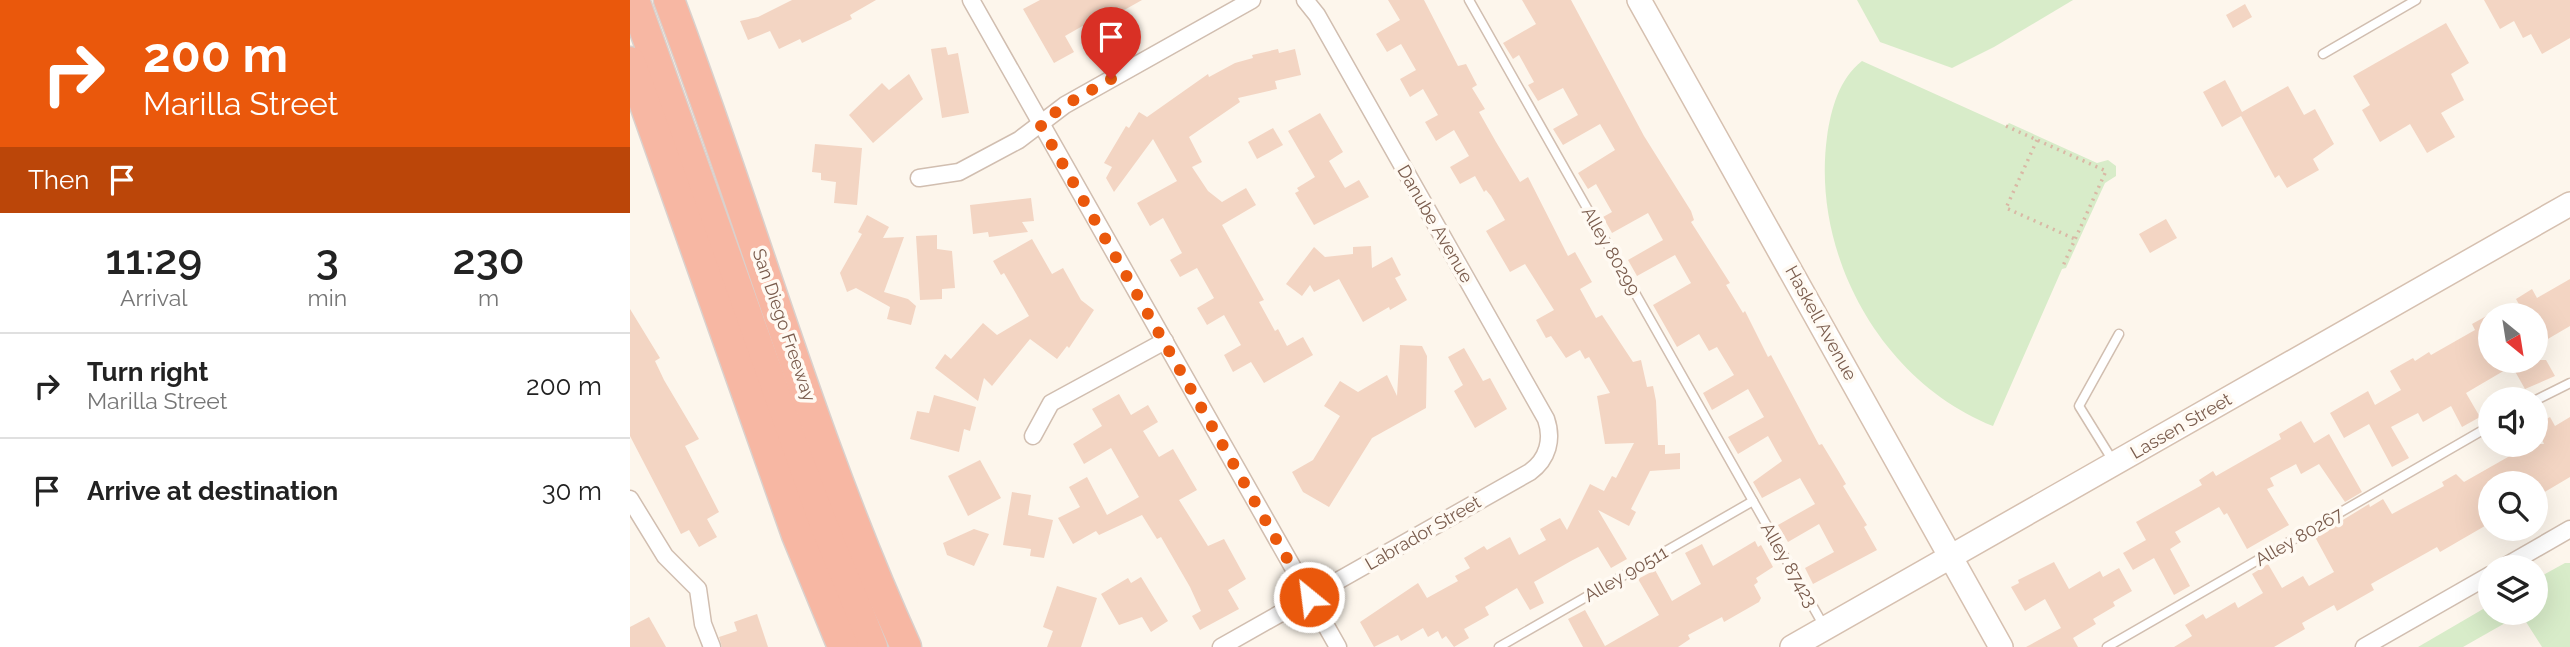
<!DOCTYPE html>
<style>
:root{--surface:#fff;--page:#f2f2f2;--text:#222;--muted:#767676;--line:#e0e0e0}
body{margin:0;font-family:Raleway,sans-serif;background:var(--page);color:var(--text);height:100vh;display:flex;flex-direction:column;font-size:26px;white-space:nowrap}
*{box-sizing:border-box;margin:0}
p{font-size:23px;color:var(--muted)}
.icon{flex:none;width:38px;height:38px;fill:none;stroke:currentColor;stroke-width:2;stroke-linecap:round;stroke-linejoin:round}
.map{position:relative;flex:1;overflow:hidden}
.details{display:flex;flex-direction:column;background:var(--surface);width:630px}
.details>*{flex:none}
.top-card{background:#ea580c;color:#fff;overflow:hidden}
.needle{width:46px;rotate:150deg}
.fabs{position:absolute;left:1848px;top:303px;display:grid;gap:14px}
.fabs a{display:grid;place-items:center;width:70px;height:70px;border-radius:50%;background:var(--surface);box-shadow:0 7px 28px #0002;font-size:35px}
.pin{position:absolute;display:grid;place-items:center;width:60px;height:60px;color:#fff;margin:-72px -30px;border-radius:50% 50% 50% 0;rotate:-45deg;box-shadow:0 0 7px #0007}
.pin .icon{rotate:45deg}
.me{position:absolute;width:77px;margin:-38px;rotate:331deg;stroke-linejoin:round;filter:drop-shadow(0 0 5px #0008)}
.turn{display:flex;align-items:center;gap:24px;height:147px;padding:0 28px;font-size:32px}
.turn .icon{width:91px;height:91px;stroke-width:2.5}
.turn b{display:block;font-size:49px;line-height:60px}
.then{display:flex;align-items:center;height:66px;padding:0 28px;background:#0003;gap:14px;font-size:26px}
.eta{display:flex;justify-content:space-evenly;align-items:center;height:119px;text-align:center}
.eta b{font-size:42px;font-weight:600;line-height:49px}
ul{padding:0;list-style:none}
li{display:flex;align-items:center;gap:21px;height:105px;padding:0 28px;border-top:2px solid var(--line)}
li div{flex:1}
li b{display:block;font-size:26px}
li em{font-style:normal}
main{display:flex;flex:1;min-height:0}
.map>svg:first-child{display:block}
.green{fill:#d8ecc9}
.building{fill:#f3d5c3}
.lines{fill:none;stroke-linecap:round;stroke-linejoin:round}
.lane-casing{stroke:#d1beb0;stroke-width:11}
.street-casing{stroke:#d1beb0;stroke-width:19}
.secondary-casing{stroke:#d6c0b0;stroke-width:26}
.highway-casing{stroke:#dad1cd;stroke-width:33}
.path{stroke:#d9b8a5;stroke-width:3.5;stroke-dasharray:2 5;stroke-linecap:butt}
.lane{stroke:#fff;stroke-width:8}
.street{stroke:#fff;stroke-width:16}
.secondary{stroke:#fff;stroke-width:23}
.highway{stroke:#f7b7a3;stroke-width:30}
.route{stroke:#ea580c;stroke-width:12;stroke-dasharray:0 21.6}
.labels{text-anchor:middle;stroke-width:7;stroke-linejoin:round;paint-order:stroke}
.street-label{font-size:18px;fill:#7a5c4d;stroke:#fffaf3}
</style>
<main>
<section class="details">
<div class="top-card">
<div class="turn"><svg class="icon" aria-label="right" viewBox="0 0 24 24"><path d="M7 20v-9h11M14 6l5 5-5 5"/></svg><div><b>200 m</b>Marilla Street</div></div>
<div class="then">Then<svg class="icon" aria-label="arrive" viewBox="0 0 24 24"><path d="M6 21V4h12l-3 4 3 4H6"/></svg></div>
</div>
<div class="eta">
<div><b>11:29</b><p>Arrival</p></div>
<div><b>3</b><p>min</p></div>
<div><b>230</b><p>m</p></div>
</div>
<ul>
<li><svg class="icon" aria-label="right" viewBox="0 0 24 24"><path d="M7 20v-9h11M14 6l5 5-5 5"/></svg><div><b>Turn right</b><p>Marilla Street</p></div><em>200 m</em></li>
<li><svg class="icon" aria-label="arrive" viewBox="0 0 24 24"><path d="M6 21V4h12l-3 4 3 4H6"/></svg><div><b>Arrive at destination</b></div><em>30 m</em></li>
</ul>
</section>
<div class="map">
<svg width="1940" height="647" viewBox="0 0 1940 647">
<rect width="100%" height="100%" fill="#fdf6ec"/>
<g class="green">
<polygon points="1227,0 1443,0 1364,47 1322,68 1250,42"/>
<path d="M 1232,61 L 1376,126 L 1379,123 L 1467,163 L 1478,160 L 1486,166 L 1486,176 L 1475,183 L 1436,268 L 1432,269 L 1363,426 C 1252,382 1181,255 1197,137 C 1201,109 1209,79 1232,61 Z"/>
<polygon points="1935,563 1940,563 1940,647 1912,647 1891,614 1833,647 1788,647 1860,605 1860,612 1906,612 1906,579"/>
</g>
<g class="building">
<polygon points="162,0 246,0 220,15 222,19 172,43 170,39 149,49 140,31 118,40 110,21 128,17"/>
<polygon points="410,0 512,0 466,26 463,20 435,36 444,52 424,63 393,9"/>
<polygon points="758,0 794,0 828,66 836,64 847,85 842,88 855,109 849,112 866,142 890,182 898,177 938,256 945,252 962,282 950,289 966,318 972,315 1003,362 1011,360 1017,387 1023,386 1026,401 1028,445 1035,445 1035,454 1050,453 1050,469 1020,471 1001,509 1006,512 999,526 968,510 997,559 981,568 968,547 941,561 904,582 914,603 900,610 887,588 855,607 859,615 834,629 839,638 824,647 816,636 812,639 808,631 798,637 793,628 771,641 768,635 744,647 730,622 788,583 797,598 828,581 825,576 840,568 834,558 854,546 857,550 880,537 889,555 916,540 910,529 924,521 930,518 937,530 960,484 974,491 982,476 986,478 1004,443 975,444 967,396 980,393 959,357 955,359 950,350 936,358 921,336 916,338 906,320 924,310 895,264 880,272 856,231 875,220 861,196 856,190 854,192 845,176 830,184 820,167 839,156 824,130 806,141 795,122 808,115 793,89 780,97 770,79 786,70 771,44 757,52 746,34 770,20"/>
<polygon points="892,0 941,0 1014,136 1061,211 1064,220 1061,222 1100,283 1096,285 1113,313 1115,311 1138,357 1141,355 1189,445 1192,444 1209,472 1216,484 1213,486 1237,525 1234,527 1247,550 1183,584 1175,568 1204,552 1189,524 1158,542 1148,525 1185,504 1170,478 1132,498 1123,482 1152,461 1138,436 1108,454 1098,437 1134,417 1118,389 1082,410 1073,393 1104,375 1087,347 1079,351 1069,334 1047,347 1023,305 1061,283 1045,255 1007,276 998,260 1033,240 1018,213 982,233 973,217 982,212 966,184 958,189 948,173 985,150 970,124 933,145 923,129 948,115 933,88 908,101 898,85 904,82 889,55 883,59 873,43 906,24"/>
<polygon points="1854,0 1940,0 1940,38 1912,54 1901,34 1893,38 1884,21 1870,29"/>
<polygon points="1615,4 1622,17 1603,28 1596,15"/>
<polygon points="1816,23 1839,63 1821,74 1834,100 1811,113 1825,137 1797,153 1780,124 1750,142 1732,110 1740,105 1723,76"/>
<polygon points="316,47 318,55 328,53 339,113 312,118 301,49"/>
<polygon points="648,49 649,53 665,49 671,75 645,81 647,89 608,98 610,102 559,137 572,162 562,167 578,191 592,202 616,188 626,205 592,225 634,300 629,302 645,331 648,329 657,346 673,337 683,355 634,383 621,362 603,372 594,355 611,345 594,315 577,325 567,308 584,298 567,268 550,277 540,260 552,253 533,218 520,226 507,203 547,181 523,139 484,192 476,178 482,167 474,163 496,126 499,128 509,112 517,117 578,74 579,77 605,63 623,58 622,55"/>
<polygon points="279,74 293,99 243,143 219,115 252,83 259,90"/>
<polygon points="1595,80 1612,112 1658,86 1674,115 1685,109 1704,144 1683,159 1689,170 1657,188 1649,175 1645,178 1611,116 1592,127 1573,92"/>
<polygon points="690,113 713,152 699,161 715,188 729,180 739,197 684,225 665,193 669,191 667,188 685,177 658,131"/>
<polygon points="643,128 653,145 627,159 618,142"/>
<polygon points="185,144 232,148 227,205 204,203 206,182 191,180 191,173 182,172"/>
<polygon points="401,198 404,221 392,222 398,232 359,237 358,232 343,234 340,205"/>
<polygon points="237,215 259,227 253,238 274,237 254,292 278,299 286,306 281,325 257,319 260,307 226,288 217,292 210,273 232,234 228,232"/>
<polygon points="1536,219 1547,238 1520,253 1509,234"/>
<polygon points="307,235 307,249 322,251 325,288 312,289 312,299 290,300 286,236"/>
<polygon points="402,239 422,274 433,268 451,300 464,310 439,348 437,346 427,359 400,339 362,386 354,378 348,401 305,368 315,354 321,359 353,323 367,335 399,316 374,273 371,275 363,261"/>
<polygon points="741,246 742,268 762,257 771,275 765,278 777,300 760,310 759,307 733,322 709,279 684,292 680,285 672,296 656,284 684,247 695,257 723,254 723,247"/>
<polygon points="1940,279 1940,326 1911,343 1906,334 1906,315 1895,315 1886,299 1902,289 1907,298"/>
<polygon points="0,309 30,358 25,361 34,380 69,439 55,446 89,512 77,519 87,537 69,547 59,530 51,534 0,436"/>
<polygon points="1860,314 1860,360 1916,360 1925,376 1895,389 1882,366 1836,393 1850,417 1832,427 1821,406 1793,422 1788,413 1761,427 1779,458 1762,467 1739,424 1714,438 1700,413 1738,391 1745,405 1771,390 1760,371 1783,358 1785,361 1799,352 1801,355 1845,330 1842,324"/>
<polygon points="770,345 792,346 797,356 796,408 742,438 699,507 673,492 662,472 683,460 710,416 694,406 710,381 728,392 757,375 767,396"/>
<polygon points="834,348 853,381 860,378 877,409 845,428 824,391 833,385 818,357"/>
<polygon points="489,394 501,415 518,405 528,422 513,431 529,457 543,449 567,490 549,500 578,546 594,539 616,579 598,590 609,609 570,630 562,616 571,611 560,587 531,537 527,539 512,515 469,535 466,531 443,544 428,518 450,507 439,487 457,477 477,515 509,497 481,448 454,464 443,444 472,426 462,409"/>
<polygon points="304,395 346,407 340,431 334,429 329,452 280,439 287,411 299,413"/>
<polygon points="1920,417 1925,426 1940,417 1940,477 1908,496 1906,483 1860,483 1860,523 1810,552 1807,547 1741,584 1744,590 1707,611 1704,605 1672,623 1675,629 1644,647 1544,647 1562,636 1555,625 1573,614 1576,619 1605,602 1608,608 1633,593 1622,574 1638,564 1652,588 1673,576 1679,586 1704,572 1685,537 1739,504 1740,507 1753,499 1762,514 1814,486 1812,482 1826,474 1834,482 1885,453 1880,444 1914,444 1906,425"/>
<polygon points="1671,421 1684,443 1699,434 1732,492 1715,502 1689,464 1671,474 1666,464 1640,478 1644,486 1637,489 1659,525 1617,549 1597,513 1594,515 1589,507 1545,532 1551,542 1540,549 1560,586 1544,595 1524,558 1503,570 1493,553 1516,540 1506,522 1572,485 1569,480 1583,471 1586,476 1651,439 1649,434"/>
<polygon points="350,460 371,498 338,516 318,476"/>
<polygon points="382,492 401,495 398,515 423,520 414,558 400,556 401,549 373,545"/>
<polygon points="344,529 359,534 344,566 317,555 313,543"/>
<polygon points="1125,541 1128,547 1131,545 1143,567 1126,578 1128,582 1124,585 1131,598 1129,602 1094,622 1092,617 1058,635 1060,639 1048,647 953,647 938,619 955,610 975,646 1029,615 1008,579 1025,570 1042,601 1071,584 1055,553 1072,544 1083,566"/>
<polygon points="1424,562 1439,589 1470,571 1473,577 1489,568 1502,591 1483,602 1485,606 1463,619 1466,624 1443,638 1448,647 1396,647 1431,628 1415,599 1395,611 1381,587 1389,583 1388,580"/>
<polygon points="511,577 538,621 521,632 512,617 489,625 471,594 498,578 501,583"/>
<polygon points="427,586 467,598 451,647 417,647 423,631 413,627"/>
<polygon points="127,614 138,647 92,647 89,637 107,631 104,622"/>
<polygon points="19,617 36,647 0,647 0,627"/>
</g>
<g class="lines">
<defs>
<g id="lane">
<polyline points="839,0 1195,628"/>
<polyline points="1693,54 1786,0"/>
<polyline points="1906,400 1940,383"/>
<polyline points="1483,461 1449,406 1489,334"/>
<polyline points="869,647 1123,501"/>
<polyline points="1477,647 1860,426"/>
</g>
<g id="street">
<polyline points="341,0 708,647"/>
<polyline points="289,178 329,172 389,140 435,105 622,0"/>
<polyline points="403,436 421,403 535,341"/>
<polyline points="0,499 35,556 68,589 73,624 82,647"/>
<polyline points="1874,567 1940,529"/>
<path d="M 591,647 L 900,472 C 918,459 923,439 916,419 L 687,15 L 675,0"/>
<polyline points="1734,647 1860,575"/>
</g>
<g id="secondary">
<polyline points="1009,0 1371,647"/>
<polyline points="1162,647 1940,204"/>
</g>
<g id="highway">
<polyline points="4,0 166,453 242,647"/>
<path d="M 39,0 C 120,214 181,438 276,647"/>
<polyline points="0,62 167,535 213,647"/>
</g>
</defs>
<use href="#lane" class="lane-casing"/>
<use href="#street" class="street-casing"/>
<use href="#secondary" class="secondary-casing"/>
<use href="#highway" class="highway-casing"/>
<g class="path">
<polyline points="1376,126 1476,171 1432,268"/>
<polyline points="1407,140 1376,208 1445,239"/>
</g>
<use href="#lane" class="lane"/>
<use href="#street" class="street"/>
<use href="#secondary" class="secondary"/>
<use href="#highway" class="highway"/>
</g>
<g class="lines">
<polyline class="route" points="481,79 435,105 410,124 679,597"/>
</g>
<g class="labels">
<g class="street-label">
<text transform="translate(805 224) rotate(60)" y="6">Danube Avenue</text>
<text transform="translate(981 251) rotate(60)" y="6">Alley 80299</text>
<text transform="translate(1191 323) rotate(61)" y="6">Haskell Avenue</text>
<text transform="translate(154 325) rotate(71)" y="6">San Diego Freeway</text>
<text transform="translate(1551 426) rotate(-30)" y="6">Lassen Street</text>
<text transform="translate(793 533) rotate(-30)" y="6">Labrador Street</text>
<text transform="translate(1669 537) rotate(-30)" y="6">Alley 80267</text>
<text transform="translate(1159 565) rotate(60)" y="6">Alley 87423</text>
<text transform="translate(996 574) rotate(-30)" y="6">Alley 90511</text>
</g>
</g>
</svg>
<div class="fabs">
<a><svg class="needle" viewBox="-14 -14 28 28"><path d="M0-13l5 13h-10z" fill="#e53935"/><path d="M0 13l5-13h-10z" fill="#767676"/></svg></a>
<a><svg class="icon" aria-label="sound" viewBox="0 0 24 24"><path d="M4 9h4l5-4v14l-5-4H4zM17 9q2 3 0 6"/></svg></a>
<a><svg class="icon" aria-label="search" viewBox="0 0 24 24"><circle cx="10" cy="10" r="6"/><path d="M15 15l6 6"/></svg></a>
<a><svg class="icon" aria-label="layers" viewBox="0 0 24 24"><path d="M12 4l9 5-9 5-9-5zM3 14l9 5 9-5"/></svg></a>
</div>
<div class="pin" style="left:481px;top:79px;background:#d93025"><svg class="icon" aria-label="arrive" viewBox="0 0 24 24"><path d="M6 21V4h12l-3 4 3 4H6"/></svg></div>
<svg class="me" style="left:679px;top:597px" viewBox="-20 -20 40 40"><circle r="17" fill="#ea580c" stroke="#fff" stroke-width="3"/><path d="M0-11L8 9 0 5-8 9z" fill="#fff"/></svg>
</div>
</main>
